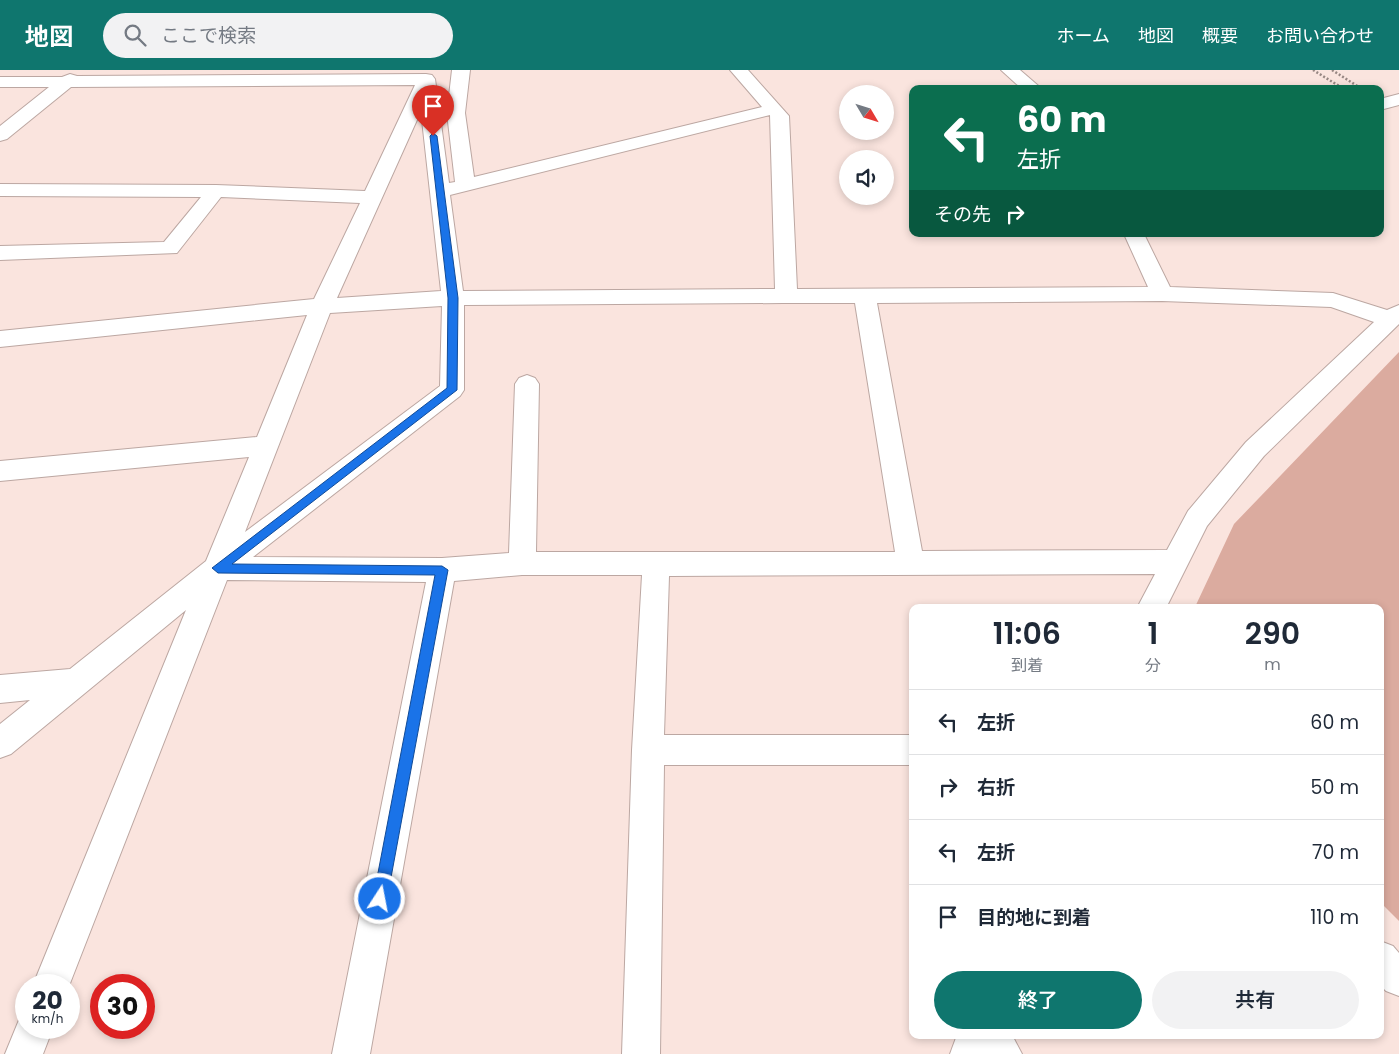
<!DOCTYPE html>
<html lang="ja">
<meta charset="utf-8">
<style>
:root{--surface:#fff;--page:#f2f2f3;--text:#1f2937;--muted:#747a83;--line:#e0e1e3;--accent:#0f766e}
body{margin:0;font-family:Poppins,"Noto Sans JP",sans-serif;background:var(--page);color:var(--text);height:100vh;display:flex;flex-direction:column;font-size:19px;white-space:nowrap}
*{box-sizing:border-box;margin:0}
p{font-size:16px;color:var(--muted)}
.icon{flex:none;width:28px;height:28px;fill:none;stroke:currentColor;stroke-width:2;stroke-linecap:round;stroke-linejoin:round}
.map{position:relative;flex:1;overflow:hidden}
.drawer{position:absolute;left:909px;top:534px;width:475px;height:435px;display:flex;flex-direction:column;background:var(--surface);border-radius:10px;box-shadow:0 2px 8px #0003}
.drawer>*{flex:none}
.banner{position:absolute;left:909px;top:15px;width:475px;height:152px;border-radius:10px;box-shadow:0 2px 8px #0003;background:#0b6e4f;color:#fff;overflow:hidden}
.needle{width:32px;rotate:128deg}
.controls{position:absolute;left:839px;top:15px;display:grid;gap:10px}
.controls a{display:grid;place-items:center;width:55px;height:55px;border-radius:50%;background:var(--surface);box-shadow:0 2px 8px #0003;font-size:25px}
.speed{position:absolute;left:15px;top:904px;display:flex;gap:10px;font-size:25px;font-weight:700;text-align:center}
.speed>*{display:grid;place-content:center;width:65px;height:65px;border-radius:50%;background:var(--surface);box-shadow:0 2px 8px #0003;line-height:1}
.speed small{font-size:12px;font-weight:400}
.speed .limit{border:8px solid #d22;background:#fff;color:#111}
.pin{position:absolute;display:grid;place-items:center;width:42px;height:42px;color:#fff;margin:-51px -21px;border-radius:50% 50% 50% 0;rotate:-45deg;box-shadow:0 0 5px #0007}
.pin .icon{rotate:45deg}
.me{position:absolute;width:55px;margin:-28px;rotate:11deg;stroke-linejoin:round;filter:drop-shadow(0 0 4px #0008)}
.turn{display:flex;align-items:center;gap:18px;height:105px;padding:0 25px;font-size:22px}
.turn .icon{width:65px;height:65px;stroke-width:2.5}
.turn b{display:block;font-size:35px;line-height:42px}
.then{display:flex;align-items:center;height:48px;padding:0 25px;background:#0003;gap:10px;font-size:19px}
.eta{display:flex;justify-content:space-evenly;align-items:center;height:85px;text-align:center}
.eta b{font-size:30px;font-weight:600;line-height:35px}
.primary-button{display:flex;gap:10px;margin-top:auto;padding:10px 25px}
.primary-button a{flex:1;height:58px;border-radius:30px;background:var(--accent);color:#fff;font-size:20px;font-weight:600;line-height:58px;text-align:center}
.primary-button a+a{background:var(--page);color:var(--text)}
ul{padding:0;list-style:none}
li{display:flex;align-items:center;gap:15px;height:65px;padding:0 25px;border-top:1px solid var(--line)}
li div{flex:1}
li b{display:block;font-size:19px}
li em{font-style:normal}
header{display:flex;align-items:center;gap:30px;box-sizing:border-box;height:70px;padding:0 25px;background:var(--accent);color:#fff}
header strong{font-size:24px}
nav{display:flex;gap:28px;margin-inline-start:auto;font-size:18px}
.search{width:350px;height:45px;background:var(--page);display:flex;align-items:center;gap:12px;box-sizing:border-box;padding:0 18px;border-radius:28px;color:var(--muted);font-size:19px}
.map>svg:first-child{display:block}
.green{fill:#dbab9f}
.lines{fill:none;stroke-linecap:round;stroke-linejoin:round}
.minor-casing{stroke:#bca7a2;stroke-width:2}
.path{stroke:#978783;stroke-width:2.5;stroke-dasharray:2 2;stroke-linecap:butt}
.minor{fill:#fff;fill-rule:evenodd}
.route{fill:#1a73e8;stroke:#114b97}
</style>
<header>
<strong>地図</strong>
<div class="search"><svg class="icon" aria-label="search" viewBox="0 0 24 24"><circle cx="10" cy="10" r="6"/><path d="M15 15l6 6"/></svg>ここで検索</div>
<nav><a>ホーム</a><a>地図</a><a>概要</a><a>お問い合わせ</a></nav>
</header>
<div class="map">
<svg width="1399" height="984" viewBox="0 0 1399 984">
<rect width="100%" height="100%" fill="#fae4de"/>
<polygon class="green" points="1399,282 1399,851 1380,832 1380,538 1195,537 1234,454"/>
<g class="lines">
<defs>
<g id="minor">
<path d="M 452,0 L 470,0 L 465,43 L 474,107 L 762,37 L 730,0 L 748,0 L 789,46 L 797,219 L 1148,217 L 1124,164 L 1144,164 L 1170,217 L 1333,223 L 1387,240 L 1399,235 L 1399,254 L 1264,386 L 1207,456 L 1166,538 L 1137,538 L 1155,504 L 669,506 L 664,665 L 912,665 L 912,695 L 664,695 L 660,984 L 622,984 L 632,680 L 642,505 L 522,505 L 454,511 L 370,984 L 332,984 L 426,512 L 227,510 L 69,916 L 33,915 L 186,540 L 11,684 L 0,688 L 0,654 L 30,630 L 0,633 L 0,605 L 70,599 L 206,491 L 249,387 L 0,411 L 0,391 L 257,367 L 307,245 L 0,277 L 0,261 L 314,229 L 360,133 L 221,127 L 177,183 L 0,190 L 0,176 L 164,172 L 201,127 L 0,126 L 0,114 L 216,115 L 365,121 L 415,15 L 71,17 L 7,69 L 0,71 L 0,56 L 49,17 L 0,17 L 0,7 L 62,7 L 70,4 L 77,6 L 426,4 L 432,5 L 435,9 L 449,113 L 455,112 L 447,43 ZM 421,41 L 441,221 L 337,228 ZM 770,45 L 775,219 L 463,221 L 450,125 ZM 1162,231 L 1331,237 L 1374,252 L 1246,372 L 1188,441 L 1167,480 L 922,481 L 877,233 ZM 783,233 L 855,233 L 895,482 L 536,482 L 539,314 L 535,308 L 527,305 L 519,308 L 515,314 L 509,483 L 442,488 L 253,487 L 460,326 L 464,320 L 464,235 ZM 442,236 L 440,316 L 245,462 L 330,243 Z"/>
<polygon points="1001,0 1020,0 1042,19 1022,19"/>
<polygon points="1399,24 1399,35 1380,40 1380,29"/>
<polygon points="1380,871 1393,876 1399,883 1399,926 1386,921 1380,915"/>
<polygon points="26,943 26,958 53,958 43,984 5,984 21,945"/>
<polygon points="957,965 1012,965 1022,984 950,984"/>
</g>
</defs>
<use href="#minor" class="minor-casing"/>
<g class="path">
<polyline points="1313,0 1344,19"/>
<polyline points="1332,0 1362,19"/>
</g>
<use href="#minor" class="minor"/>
</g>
<polygon class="route" points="433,63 437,66 458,228 457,320 232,494 442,496 448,500 387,829 385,834 380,836 375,834 373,829 435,505 218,503 212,498 447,318 448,228 430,66"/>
</svg>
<div class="controls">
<a><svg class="needle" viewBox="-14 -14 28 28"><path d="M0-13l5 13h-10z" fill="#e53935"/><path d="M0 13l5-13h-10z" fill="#747a83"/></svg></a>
<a><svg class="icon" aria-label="sound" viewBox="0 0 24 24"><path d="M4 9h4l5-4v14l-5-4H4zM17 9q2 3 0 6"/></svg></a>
</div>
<div class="speed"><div>20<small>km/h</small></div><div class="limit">30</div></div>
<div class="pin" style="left:433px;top:66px;background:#d93025"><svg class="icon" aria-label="arrive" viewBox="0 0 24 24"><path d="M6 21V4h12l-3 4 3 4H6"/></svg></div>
<svg class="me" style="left:380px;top:829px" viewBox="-20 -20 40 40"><circle r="17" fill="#1a73e8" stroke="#fff" stroke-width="3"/><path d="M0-11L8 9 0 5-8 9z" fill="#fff"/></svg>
<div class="banner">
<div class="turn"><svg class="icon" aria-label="left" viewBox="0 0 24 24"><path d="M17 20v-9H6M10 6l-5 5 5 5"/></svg><div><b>60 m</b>左折</div></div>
<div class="then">その先<svg class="icon" aria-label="right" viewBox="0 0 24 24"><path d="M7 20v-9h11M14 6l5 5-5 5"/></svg></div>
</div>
<section class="drawer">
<div class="eta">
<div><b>11:06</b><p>到着</p></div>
<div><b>1</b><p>分</p></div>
<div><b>290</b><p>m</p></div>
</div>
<ul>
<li><svg class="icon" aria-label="left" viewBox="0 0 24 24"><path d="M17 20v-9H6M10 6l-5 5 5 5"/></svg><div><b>左折</b></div><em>60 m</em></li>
<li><svg class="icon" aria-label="right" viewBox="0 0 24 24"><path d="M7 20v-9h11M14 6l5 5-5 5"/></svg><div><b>右折</b></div><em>50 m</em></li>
<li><svg class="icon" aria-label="left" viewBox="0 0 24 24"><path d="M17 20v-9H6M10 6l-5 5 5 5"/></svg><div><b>左折</b></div><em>70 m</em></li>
<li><svg class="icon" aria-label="arrive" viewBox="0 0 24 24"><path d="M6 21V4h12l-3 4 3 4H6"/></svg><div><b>目的地に到着</b></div><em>110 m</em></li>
</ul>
<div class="primary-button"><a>終了</a><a>共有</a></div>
</section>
</div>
